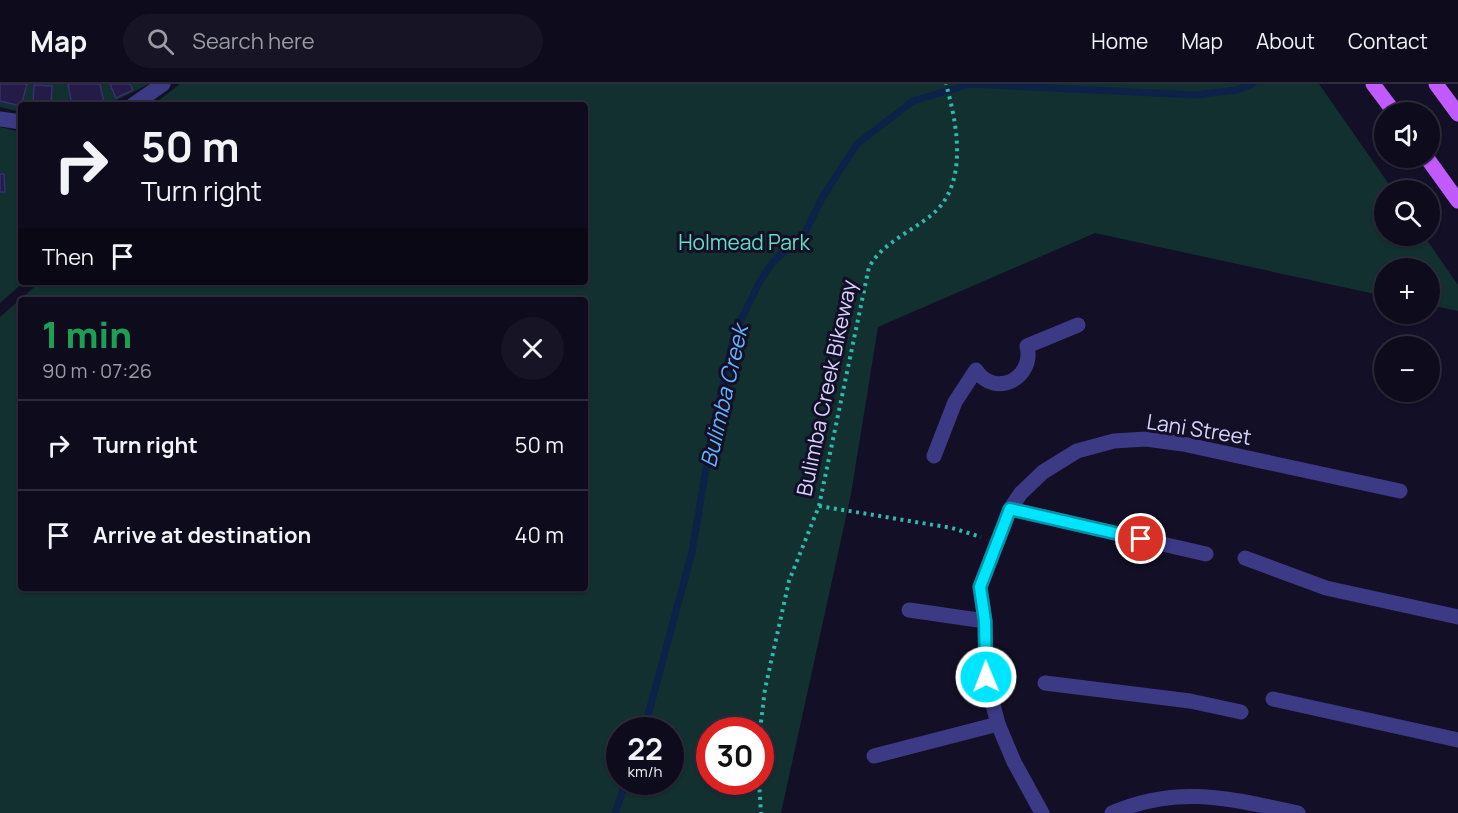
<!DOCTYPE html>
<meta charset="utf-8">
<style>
:root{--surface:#0e0b1c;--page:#171425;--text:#f1f3f6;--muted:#9b9ba3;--line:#2e2b3b}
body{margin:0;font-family:Manrope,sans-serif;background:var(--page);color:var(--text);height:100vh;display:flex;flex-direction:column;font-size:22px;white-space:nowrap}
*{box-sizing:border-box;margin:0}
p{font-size:20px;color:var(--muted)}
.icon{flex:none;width:33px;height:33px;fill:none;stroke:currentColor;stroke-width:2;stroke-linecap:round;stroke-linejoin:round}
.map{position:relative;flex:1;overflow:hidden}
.drawer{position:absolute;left:18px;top:213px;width:570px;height:294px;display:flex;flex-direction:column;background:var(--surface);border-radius:6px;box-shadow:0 2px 4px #0004,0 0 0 2px var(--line)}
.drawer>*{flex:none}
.banner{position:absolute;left:18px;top:18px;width:570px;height:183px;border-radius:6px;box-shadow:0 2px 4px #0004,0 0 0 2px var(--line);background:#0e0b1c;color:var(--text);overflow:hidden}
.tools{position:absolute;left:1374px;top:18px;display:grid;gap:12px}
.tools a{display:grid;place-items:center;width:66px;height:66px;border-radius:50%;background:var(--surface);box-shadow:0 2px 4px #0004,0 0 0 2px var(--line);font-size:30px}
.speed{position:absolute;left:606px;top:633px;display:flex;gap:12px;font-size:30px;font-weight:700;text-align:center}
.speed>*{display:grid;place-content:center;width:78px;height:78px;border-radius:50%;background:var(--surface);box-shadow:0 2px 4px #0004,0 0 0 2px var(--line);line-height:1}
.speed small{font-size:15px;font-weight:400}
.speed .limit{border:9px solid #d22;background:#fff;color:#111}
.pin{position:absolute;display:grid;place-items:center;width:51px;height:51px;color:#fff;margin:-26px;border:3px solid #fff;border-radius:50%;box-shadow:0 2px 6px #0007}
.me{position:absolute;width:66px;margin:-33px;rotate:359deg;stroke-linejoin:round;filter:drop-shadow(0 0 4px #0008)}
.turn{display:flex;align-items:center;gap:21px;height:126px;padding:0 24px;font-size:27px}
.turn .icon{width:78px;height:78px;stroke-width:2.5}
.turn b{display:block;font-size:42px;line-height:51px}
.then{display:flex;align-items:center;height:57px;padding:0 24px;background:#0003;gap:12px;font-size:22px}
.round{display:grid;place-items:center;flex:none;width:63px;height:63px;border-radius:32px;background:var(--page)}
.head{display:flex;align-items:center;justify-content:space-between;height:102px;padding:0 24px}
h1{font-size:36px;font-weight:800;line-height:45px;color:#1e9e55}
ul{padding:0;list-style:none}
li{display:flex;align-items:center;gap:18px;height:90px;padding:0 24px;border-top:2px solid var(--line)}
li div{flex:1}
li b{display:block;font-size:22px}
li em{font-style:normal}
header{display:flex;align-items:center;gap:36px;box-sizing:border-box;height:84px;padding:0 30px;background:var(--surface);border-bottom:2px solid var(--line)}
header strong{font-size:28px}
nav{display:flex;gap:33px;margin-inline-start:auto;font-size:21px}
.search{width:420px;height:54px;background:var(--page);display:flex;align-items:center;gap:15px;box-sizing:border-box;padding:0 21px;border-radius:33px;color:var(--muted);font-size:22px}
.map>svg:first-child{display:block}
.green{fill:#12302f;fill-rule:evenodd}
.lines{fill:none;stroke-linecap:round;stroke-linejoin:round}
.stream{stroke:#0c2248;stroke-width:7}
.building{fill:#241b47;stroke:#3b2d73;stroke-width:1.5}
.path{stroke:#2fb8b0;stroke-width:4;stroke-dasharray:3 4.5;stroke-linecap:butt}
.minor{stroke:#3d3a85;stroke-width:15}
.major{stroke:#c25bff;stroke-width:15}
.route-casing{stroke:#0095a6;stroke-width:15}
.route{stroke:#00e5ff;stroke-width:10}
.labels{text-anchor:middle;stroke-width:6;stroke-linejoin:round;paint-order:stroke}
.park-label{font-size:21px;fill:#5fe0c0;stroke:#130f26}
.street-label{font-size:21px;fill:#d9d4ff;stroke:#130f26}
.water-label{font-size:22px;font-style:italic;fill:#62b6ff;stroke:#130f26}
</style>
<header>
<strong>Map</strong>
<div class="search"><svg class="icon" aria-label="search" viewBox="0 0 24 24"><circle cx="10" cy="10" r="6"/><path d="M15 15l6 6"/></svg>Search here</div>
<nav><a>Home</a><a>Map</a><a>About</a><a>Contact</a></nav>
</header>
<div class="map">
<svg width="1458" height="729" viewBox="0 0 1458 729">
<rect width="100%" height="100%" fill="#130f26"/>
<g class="green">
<polygon points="0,0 149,0 107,21 21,21 21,28 0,23"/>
<path d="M 180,0 L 1319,0 L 1393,106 L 1384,106 L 1384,152 L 1424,152 L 1458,201 L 1458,227 L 1430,221 L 1430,184 L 1384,184 L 1384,212 L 1095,149 L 878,243 L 851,410 L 781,729 L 0,729 L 0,233 L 40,198 L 585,198 L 585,21 L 157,21 L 159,16 ZM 21,216 L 585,216 L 585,504 L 21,504 ZM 670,646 L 670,698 L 620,698 L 620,646 ZM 760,646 L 760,698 L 710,698 L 710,646 Z"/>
<polygon points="0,43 21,48 21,198 24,198 0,219"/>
</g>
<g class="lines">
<g class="stream">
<polyline points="644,646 692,468 713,343 735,248 759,199 772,179 806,147 822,114 857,60 913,17 970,0 1195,11 1237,6 1253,0"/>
<polyline points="615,729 626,698"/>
</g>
</g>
<g class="building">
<polygon points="0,0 27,0 21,22 0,17"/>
<polygon points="68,0 100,0 104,19 72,21"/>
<polygon points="110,0 130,0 133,6 116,14"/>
<polygon points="34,1 52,2 51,21 33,21"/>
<polygon points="0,90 4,90 5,108 0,108"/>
</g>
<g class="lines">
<g class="path">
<polyline points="819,422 952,444 981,453"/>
<path d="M 760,646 L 765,605 L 789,497 L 819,422 L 869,183 C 883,159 907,150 929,133 C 969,103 958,43 946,0"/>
<polyline points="759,698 761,729"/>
</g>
<g class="minor">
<polyline points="133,21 163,0"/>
<polyline points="0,35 21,38"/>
<path d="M 934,372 L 955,318 L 976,286 C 995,315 1035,294 1027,262 L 1078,241"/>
<polyline points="1010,425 1206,470"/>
<polyline points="1245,474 1326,504 1458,533"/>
<polyline points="909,526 985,537"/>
<polyline points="1045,599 1190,617 1241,628"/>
<polyline points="1273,615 1458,656"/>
<polyline points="874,672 998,640"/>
<polyline points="1042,729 1014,678 998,640 986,593 985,537 980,503 1010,425 1021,409 1043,388 1077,367 1114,357 1146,355 1183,360 1400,407"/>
<path d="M 1112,729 C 1179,700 1231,715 1298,729"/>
</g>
<g class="major">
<polyline points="1373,0 1394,28"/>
<polyline points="1436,0 1458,30"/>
<polyline points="1427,74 1458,117"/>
</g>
</g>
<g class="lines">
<defs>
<polyline id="route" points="986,593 985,537 980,503 1010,425 1141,455"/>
</defs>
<use href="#route" class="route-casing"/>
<use href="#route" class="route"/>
</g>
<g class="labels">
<g class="park-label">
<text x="744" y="166">Holmead Park</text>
</g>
<g class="street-label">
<text transform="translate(827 304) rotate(-78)" y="7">Bulimba Creek Bikeway</text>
<text transform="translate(1199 346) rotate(9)" y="7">Lani Street</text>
</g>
<g class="water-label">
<text transform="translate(724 312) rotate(-77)" y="8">Bulimba Creek</text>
</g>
</g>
</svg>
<div class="tools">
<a><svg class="icon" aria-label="sound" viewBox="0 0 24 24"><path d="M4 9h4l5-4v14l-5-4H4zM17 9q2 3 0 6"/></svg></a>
<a><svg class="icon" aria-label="search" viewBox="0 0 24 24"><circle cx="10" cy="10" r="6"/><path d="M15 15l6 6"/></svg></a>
<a>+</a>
<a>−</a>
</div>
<div class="speed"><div>22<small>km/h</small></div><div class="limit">30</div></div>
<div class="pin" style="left:1141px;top:455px;background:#d93025"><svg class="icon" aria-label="arrive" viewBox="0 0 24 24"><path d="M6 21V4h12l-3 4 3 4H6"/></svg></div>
<svg class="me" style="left:986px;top:593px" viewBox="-20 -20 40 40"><circle r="17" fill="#00e5ff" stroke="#fff" stroke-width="3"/><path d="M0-11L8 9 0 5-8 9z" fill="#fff"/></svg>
<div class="banner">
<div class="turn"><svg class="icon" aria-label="right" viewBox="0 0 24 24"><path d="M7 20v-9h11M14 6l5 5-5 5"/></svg><div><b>50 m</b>Turn right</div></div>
<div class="then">Then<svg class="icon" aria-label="arrive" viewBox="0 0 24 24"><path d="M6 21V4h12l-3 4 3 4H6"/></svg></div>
</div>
<section class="drawer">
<div class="head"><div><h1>1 min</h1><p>90 m · 07:26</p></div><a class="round"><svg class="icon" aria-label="close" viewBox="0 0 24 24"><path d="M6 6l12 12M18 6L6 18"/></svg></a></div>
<ul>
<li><svg class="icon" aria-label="right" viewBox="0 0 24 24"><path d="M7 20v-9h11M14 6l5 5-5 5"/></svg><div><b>Turn right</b></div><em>50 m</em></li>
<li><svg class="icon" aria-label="arrive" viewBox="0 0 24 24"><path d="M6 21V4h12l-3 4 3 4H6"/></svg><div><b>Arrive at destination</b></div><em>40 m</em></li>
</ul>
</section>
</div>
